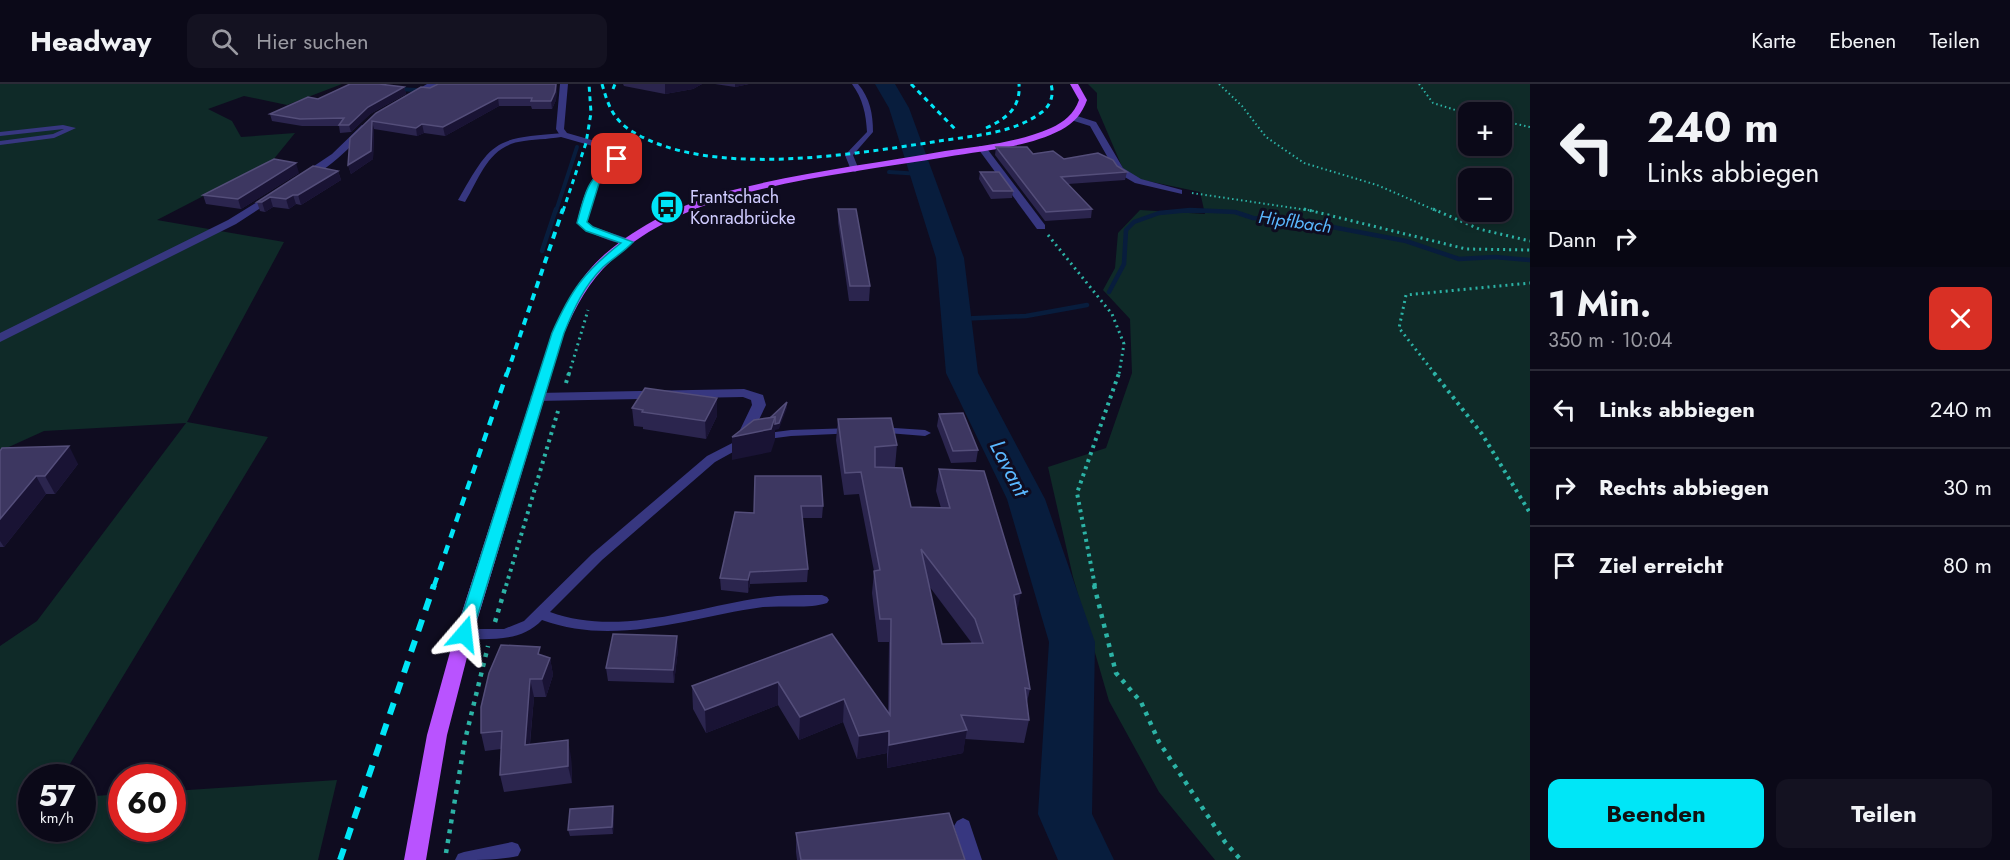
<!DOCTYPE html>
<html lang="de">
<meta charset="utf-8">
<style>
:root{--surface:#0b0918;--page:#141221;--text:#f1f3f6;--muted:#9a9aa2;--line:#2b2a37;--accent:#00e6f7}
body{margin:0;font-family:Jost,sans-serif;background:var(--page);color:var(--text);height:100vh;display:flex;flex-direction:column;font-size:22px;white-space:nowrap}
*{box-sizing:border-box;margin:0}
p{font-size:20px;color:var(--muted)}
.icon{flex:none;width:33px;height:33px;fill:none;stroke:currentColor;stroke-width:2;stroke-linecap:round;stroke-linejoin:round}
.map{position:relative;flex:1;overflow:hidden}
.drawer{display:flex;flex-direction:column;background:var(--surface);width:480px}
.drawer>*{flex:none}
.banner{background:#0b0918;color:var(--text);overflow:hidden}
.controls{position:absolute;left:1458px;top:18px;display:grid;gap:12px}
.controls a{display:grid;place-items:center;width:54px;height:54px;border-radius:12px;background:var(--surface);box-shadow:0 3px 9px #0003,0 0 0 2px var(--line);font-size:30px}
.speed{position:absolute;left:18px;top:680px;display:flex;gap:12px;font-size:30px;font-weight:700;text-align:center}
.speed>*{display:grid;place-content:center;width:78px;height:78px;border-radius:50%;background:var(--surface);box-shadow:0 3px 9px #0003,0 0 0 2px var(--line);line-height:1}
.speed small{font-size:15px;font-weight:400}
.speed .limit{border:9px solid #d22;background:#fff;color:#111}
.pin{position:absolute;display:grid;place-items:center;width:51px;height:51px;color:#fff;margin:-26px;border-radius:12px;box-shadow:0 3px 9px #0006}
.me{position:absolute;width:66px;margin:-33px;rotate:17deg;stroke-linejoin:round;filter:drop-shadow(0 0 4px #0008)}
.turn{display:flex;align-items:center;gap:21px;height:126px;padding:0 18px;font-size:27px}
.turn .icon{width:78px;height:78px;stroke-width:2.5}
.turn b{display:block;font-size:42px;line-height:51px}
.then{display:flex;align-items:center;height:57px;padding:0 18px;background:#0003;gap:12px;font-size:22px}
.round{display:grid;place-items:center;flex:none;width:63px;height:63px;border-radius:12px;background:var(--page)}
.summary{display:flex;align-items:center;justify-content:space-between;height:102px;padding:0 18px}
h1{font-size:36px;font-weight:700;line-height:45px}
.primary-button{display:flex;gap:12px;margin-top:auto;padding:12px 18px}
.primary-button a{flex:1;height:69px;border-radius:12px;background:var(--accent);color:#111;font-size:24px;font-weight:700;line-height:69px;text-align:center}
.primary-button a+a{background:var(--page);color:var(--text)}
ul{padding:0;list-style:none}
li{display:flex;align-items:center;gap:18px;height:78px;padding:0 18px;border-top:2px solid var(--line)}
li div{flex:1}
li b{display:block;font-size:22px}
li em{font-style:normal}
header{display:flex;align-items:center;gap:36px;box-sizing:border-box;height:84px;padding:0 30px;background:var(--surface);border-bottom:2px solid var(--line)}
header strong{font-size:28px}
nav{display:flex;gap:33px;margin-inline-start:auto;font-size:21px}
.search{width:420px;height:54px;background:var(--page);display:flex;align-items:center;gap:15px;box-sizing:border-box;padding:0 21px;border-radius:12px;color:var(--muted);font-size:22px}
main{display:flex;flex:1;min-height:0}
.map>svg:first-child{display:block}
.green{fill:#0f2a28;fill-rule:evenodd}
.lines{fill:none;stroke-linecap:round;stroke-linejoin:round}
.stream-far1{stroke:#081d3d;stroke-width:4}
.stream{stroke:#081d3d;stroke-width:4.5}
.river{fill:#081d3d;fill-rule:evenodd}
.path-far3{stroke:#2cb3a6;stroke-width:2;stroke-dasharray:1.5 3;stroke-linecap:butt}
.path-far2{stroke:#2cb3a6;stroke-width:3;stroke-dasharray:2 4;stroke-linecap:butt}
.path-far1{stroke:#2cb3a6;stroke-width:4;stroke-dasharray:3 4.5;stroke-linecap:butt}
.path{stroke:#2cb3a6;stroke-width:4.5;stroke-dasharray:4 6;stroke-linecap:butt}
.lane{fill:#373780;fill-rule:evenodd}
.street{fill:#373780;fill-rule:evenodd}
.primary{fill:#b953ff;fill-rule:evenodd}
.rail-far3{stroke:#00e6f7;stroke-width:3;stroke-dasharray:5 4.5;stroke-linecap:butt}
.rail-far2{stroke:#00e6f7;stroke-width:4;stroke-dasharray:7 6;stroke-linecap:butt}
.rail-far1{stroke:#00e6f7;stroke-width:4.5;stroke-dasharray:9 8;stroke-linecap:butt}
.rail{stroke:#00e6f7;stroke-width:6;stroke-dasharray:12 10;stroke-linecap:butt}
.wall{fill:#2b254e;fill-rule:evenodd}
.shaded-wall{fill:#191334}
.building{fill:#3d3761;stroke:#544e7a;stroke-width:1.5;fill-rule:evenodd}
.route{fill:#00e6f7;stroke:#0096a1;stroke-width:1.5}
.labels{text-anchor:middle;stroke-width:6;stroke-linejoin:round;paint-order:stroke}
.far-poi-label{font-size:18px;fill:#d0ccff;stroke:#0f0c20;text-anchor:start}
.far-water-label{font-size:18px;font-style:italic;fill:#5ab8ff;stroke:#0f0c20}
.water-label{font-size:22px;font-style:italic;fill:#5ab8ff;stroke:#0f0c20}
</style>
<header>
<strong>Headway</strong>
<div class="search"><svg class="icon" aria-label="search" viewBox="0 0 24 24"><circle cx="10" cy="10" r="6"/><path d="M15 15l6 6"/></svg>Hier suchen</div>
<nav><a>Karte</a><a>Ebenen</a><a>Teilen</a></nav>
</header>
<main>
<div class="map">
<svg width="1530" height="776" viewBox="0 0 1530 776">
<rect width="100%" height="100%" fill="#0f0c20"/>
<g class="green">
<polygon points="0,0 342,0 287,21 244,12 208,25 232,37 241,53 295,49 273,76 157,136 284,158 187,338 268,353 62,693 32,693 32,744 82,744 83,713 121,710 122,744 172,744 173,707 337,696 318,776 0,776 0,562 37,537 186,339 44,347 0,367"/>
<path d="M 1088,0 L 1530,0 L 1530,776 L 1215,776 L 1159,708 L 1109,617 L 1073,493 L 1048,383 L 1106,364 L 1132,289 L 1130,235 L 1103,206 L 1115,184 L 1118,149 L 1140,126 L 1205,130 L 1200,108 L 1138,95 L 1123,85 L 1097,24 L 1097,9 ZM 1468,28 L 1502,28 L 1502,62 L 1468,62 ZM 1468,94 L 1502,94 L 1502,128 L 1468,128 Z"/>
</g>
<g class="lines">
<g class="stream-far1">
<polyline points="398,5 416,6"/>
<polyline points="889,88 921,90"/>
<polyline points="556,127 577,63"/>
<polyline points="1181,127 1210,127"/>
</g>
<g class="stream">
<polyline points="542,167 556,125"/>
<polyline points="1109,208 1124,180 1126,146 1134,138 1159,129 1190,126 1235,128 1253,134 1306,138 1406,157 1459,175 1495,173 1530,176"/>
<polyline points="956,235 1026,232 1087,221"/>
</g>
<polygon class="river" points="875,0 895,0 909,24 964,174 978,289 1045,415 1095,558 1092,730 1114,776 1058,776 1038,730 1049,558 1007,415 946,289 936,174 889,24"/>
<g class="path-far3">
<polyline points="1219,0 1242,22 1266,53 1304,79 1377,101 1437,127"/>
<polyline points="1419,0 1433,19 1468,30"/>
<polyline points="1502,37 1530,43"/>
<polyline points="1192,109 1314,127"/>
</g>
<g class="path-far2">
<polyline points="1304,125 1466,165 1530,166"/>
<polyline points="1433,125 1479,145 1530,157"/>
<polyline points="1048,151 1112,230 1124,260 1119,290"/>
<polyline points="569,290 588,226"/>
<polyline points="1435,290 1399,244 1406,211 1530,199"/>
</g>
<g class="path-far1">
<polyline points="1434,289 1482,350 1530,429"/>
<polyline points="566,299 569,289"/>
<polyline points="506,502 558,327"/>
<polyline points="1095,502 1077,409 1119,289"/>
</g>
<g class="path">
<polyline points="1094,501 1116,589 1141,618 1159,658 1225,758 1241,776"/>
<polyline points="495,538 506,501"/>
<polyline points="446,769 465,656 488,562"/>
</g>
<g class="lane">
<path d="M 852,0 L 858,0 C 870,14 873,30 873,48 L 853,71 L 859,86 L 855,88 L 851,86 L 845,71 L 867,48 C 866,30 863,15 852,0 Z"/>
<polygon points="63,41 76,44 54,54 0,61 0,57 53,50 64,45 0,52 0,48"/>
<path d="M 564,49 L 568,51 L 566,52 C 553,55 538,55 524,57 C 489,61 481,91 465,118 L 458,116 C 492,56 494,54 564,49 Z"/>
<polygon points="879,343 925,346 931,349 925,352 875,348 873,346"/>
<path d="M 853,344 L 859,347 L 857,349 L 791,352 L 753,357 L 715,378 L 602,476 L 550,528 C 615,552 688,526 753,515 C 776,511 799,511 822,511 L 827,513 L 829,516 L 827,519 C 809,525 783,521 763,523 C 689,533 616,563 542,536 C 521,558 492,555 464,555 L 459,554 L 457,550 L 459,546 L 464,545 L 504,545 L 524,537 L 592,470 L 707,372 L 746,352 L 791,346 Z"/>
<polygon points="963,734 969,737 982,776 964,776 954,742 957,737"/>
<path d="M 512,758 L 518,760 L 521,766 L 518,772 C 499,776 476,776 455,776 L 458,770 L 464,768 Z"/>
</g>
<g class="street">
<polygon points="427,0 437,0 412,15 405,13"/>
<path d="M 560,0 L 568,0 L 564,45 L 567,49 L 616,63 L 623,71 L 600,96 L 594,110 L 587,138 L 594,143 L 632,156 L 632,160 C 619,162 586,149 577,139 C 585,105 589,96 613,71 L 610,67 L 561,53 L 556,45 Z"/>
<polygon points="1074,31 1096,38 1123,84 1141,95 1182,106 1182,110 1135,99 1116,88 1090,42 1071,36 1071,32"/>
<path d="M 362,41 L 369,43 C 358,57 316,98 299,96 L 299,92 L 332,70 Z"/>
<polygon points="979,62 985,62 1045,141 1045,145 1037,145 979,66"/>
<polygon points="270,110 279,112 236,140 0,258 0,249 228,136"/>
<polygon points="744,305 763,311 766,321 754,346 757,354 750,358 745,357 740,346 752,321 751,316 743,313 537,317 530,313 537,309"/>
</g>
<path class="primary" d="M 1070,0 L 1078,0 L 1087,16 C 1082,30 1074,39 1061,46 C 1026,64 984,66 946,73 C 874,85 801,93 731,113 C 688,125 643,146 611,177 C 589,197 576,222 564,249 L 473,550 L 447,651 L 426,776 L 404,776 L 427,651 L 455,550 L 552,249 C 565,220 580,192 605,170 C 639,141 682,120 725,108 C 797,89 871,80 945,67 C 980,62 1017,59 1051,44 C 1064,38 1074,30 1079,16 Z"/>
<g class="rail-far3">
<path d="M 602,0 C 608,21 613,36 633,48 C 710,94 848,71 933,58 C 968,52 1012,51 1042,28 C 1051,21 1054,11 1051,0"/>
<polyline points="911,0 956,46"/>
<polyline points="613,5 615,0"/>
<path d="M 986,44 C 1006,35 1021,24 1019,0"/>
<polyline points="563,127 586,59 591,29 589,0"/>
</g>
<polyline class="rail-far2" points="507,290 563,125"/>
<polyline class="rail-far1" points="434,502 507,289"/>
<polyline class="rail" points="340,776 434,501"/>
</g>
<g class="wall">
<polygon points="438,0 557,0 556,16 552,25 532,25 531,22 499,22 445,52 424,49 417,52 374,45 373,75 351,90 348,81 376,29"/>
<polygon points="623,0 702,0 693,5 665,10 624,2"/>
<polygon points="715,0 749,0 735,3"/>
<polygon points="404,3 406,10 370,30 351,48 340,49 339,42 302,42 272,37 270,30 318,15"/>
<polygon points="996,63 1033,70 1117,82 1127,88 1125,96 1068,100 1092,125 1091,134 1045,137 995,71"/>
<polygon points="338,87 341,96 301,121 296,120 289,125 273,123 265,128 260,127 257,118"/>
<polygon points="980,88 1013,107 1012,114 991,115 979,95"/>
<polygon points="299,89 241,125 206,120 203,111"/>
<polygon points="838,125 870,202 869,217 849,217 838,138"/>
<polygon points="717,314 717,332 706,355 643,345 643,343 634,342 632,324"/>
<polygon points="939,330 978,366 976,378 951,379 937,342"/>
<path d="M 838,335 L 897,361 L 895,383 L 885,383 L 911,423 L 941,424 L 936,407 L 939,385 L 1017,528 L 1030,605 L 1027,618 L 1029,636 L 1024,659 L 965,655 L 963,669 L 887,684 L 887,669 L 857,675 L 843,638 L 799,656 L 778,621 L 706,649 L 693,625 L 692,602 L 832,550 L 888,628 L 889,558 L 878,558 L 872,509 L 874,487 L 859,410 L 844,411 L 836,356 ZM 929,502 L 971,558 L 971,559 L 942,560 Z"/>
<polygon points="0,367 78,380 55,410 46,410 4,463 0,463"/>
<polygon points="755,392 823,422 822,434 802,434 808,485 807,498 750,500 748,509 721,506 720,494 754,429"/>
<polygon points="678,565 674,599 608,597 606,584"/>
<polygon points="541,571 550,574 553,591 546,613 534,613 530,660 571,673 572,699 504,708 500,691 501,665 485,667 481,649"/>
<polygon points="613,722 614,729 613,750 570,752 568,746"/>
<polygon points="796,749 965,776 797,776 796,768"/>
</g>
<g class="shaded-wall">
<polygon points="556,0 557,0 556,16 552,25 551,17"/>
<polygon points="665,0 702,0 693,5 665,10"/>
<polygon points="735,0 749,0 735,3"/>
<polygon points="404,3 406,10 370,30 351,48 349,41 368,23"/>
<polygon points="498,14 499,22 445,52 443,43"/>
<polygon points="372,37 374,45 373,75 351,90 348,81"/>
<polygon points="422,40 424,49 417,52 416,44"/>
<polygon points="296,79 299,89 241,125 238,115"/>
<polygon points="338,87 341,96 301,121 298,111"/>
<polygon points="293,111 296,120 289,125 286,115"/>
<polygon points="270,113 273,123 265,128 262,118"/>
<polygon points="717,314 717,332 706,355 705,337"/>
<polygon points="787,318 787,324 779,345 775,346 775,356 771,368 732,376 732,353 775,333"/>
<polygon points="69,362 78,380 55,410 45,392"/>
<polygon points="36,392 46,410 4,463 0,457 0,435"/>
<polygon points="750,488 750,500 748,509 748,496"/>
<polygon points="1021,509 1016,532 1014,511"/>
<polygon points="677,552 678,565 674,599 673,586"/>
<polygon points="550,574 553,591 546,613 542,595"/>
<polygon points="530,595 534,613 528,678 525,661"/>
<polygon points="778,598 778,621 706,649 705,626"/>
<polygon points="844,615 843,638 799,656 800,633"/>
<polygon points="967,646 963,669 887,684 889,661"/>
<polygon points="889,647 887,669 857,675 859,652"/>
<polygon points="568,656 571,673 572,699 568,682"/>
<polygon points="613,722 614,729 613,750 612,743"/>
</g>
<g class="building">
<polygon points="350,0 379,0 404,3 368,23 349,41 339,41 344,34 300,35 270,30 308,13 318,15"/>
<polygon points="438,0 556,0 555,8 551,17 531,17 532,14 498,14 443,43 422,40 416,44 372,37 371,67 348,81 350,54 376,29 421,3 430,4"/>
<polygon points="996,63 1027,63 1033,70 1053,67 1064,75 1098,69 1113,76 1117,82 1127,88 1061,93 1092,125 1046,128"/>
<polygon points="274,75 296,79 238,115 203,111"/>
<polygon points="313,82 338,87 298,111 293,111 286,115 270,113 262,118 257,118"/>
<polygon points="980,88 999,88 1013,107 993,107"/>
<polygon points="838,125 856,125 870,202 850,202"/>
<polygon points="645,304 717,314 705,337 642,328 643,326 632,324"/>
<polygon points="787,318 779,339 775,340 775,333 770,334"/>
<polygon points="963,329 978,366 953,367 939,330"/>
<polygon points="775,333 771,345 732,353 754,336"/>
<path d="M 891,334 L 897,361 L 875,363 L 875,383 L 902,384 L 911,423 L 950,424 L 939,385 L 984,387 L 1021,509 L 1014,511 L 1030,605 L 1025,604 L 1029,636 L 961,631 L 967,646 L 889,661 L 889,647 L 859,652 L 844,615 L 800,633 L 778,598 L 705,626 L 692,602 L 832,550 L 890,631 L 891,535 L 880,535 L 874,487 L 880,486 L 861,388 L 845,389 L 838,335 ZM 921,465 L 975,535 L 983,559 L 942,560 Z"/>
<polygon points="69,362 45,392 36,392 0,435 0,367 2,364"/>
<polygon points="755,392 821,392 823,422 801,422 808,485 750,488 748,496 720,494 735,428 754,429"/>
<polygon points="613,550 677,552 673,586 606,584"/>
<polygon points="501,561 540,563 538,570 550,574 542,595 530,595 525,661 568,656 568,682 500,691 502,647 481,649 481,623 489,589"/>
<polygon points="613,722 612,743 568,746 570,725"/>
<polygon points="949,729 965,776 801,776 796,749"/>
</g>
<path class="route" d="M 614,73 L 621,75 L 600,96 L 587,138 L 593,143 L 633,158 C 624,168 613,174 603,183 C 584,202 574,224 564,249 L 472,550 L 470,555 L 458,555 L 456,550 L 552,249 C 571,206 584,188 621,159 L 586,147 L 577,139 C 586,104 587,98 614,73 Z"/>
<defs>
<symbol id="bus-disc" viewBox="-11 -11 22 22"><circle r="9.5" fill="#00e6f7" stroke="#0f0c20"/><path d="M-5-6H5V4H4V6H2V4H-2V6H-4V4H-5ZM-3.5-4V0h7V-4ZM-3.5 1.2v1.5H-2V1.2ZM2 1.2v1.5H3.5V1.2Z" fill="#111"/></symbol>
</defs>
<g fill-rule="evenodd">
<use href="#bus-disc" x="648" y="104" width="38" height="38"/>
</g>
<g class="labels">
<g class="far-poi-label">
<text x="690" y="119">Frantschach<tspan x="690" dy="21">Konradbrücke</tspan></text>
</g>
<g class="far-water-label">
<text transform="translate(1295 138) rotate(8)" y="6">Hipflbach</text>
</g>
<g class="water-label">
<text transform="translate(1010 384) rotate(63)" y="8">Lavant</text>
</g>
</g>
</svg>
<div class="controls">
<a>+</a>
<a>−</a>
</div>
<div class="speed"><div>57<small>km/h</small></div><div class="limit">60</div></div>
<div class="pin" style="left:617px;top:75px;background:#d93025"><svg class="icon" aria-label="arrive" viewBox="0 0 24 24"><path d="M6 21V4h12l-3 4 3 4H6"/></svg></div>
<svg class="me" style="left:464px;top:550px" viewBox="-20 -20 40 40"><path d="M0-17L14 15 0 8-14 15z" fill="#00e6f7" stroke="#fff" stroke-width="4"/></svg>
</div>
<section class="drawer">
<div class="banner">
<div class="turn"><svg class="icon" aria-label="left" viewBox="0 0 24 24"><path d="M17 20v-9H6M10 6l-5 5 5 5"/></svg><div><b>240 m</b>Links abbiegen</div></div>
<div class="then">Dann<svg class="icon" aria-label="right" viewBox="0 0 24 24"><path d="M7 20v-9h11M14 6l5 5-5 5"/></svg></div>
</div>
<div class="summary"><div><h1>1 Min.</h1><p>350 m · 10:04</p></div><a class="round" style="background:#d93025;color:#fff"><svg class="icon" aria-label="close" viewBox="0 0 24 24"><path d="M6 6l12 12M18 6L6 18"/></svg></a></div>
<ul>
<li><svg class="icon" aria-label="left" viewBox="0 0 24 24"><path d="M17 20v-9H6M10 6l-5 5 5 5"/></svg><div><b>Links abbiegen</b></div><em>240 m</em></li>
<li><svg class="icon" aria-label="right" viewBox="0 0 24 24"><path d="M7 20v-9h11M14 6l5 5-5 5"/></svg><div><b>Rechts abbiegen</b></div><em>30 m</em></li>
<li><svg class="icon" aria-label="arrive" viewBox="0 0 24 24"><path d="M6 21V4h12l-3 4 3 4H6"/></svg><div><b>Ziel erreicht</b></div><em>80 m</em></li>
</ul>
<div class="primary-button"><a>Beenden</a><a>Teilen</a></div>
</section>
</main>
